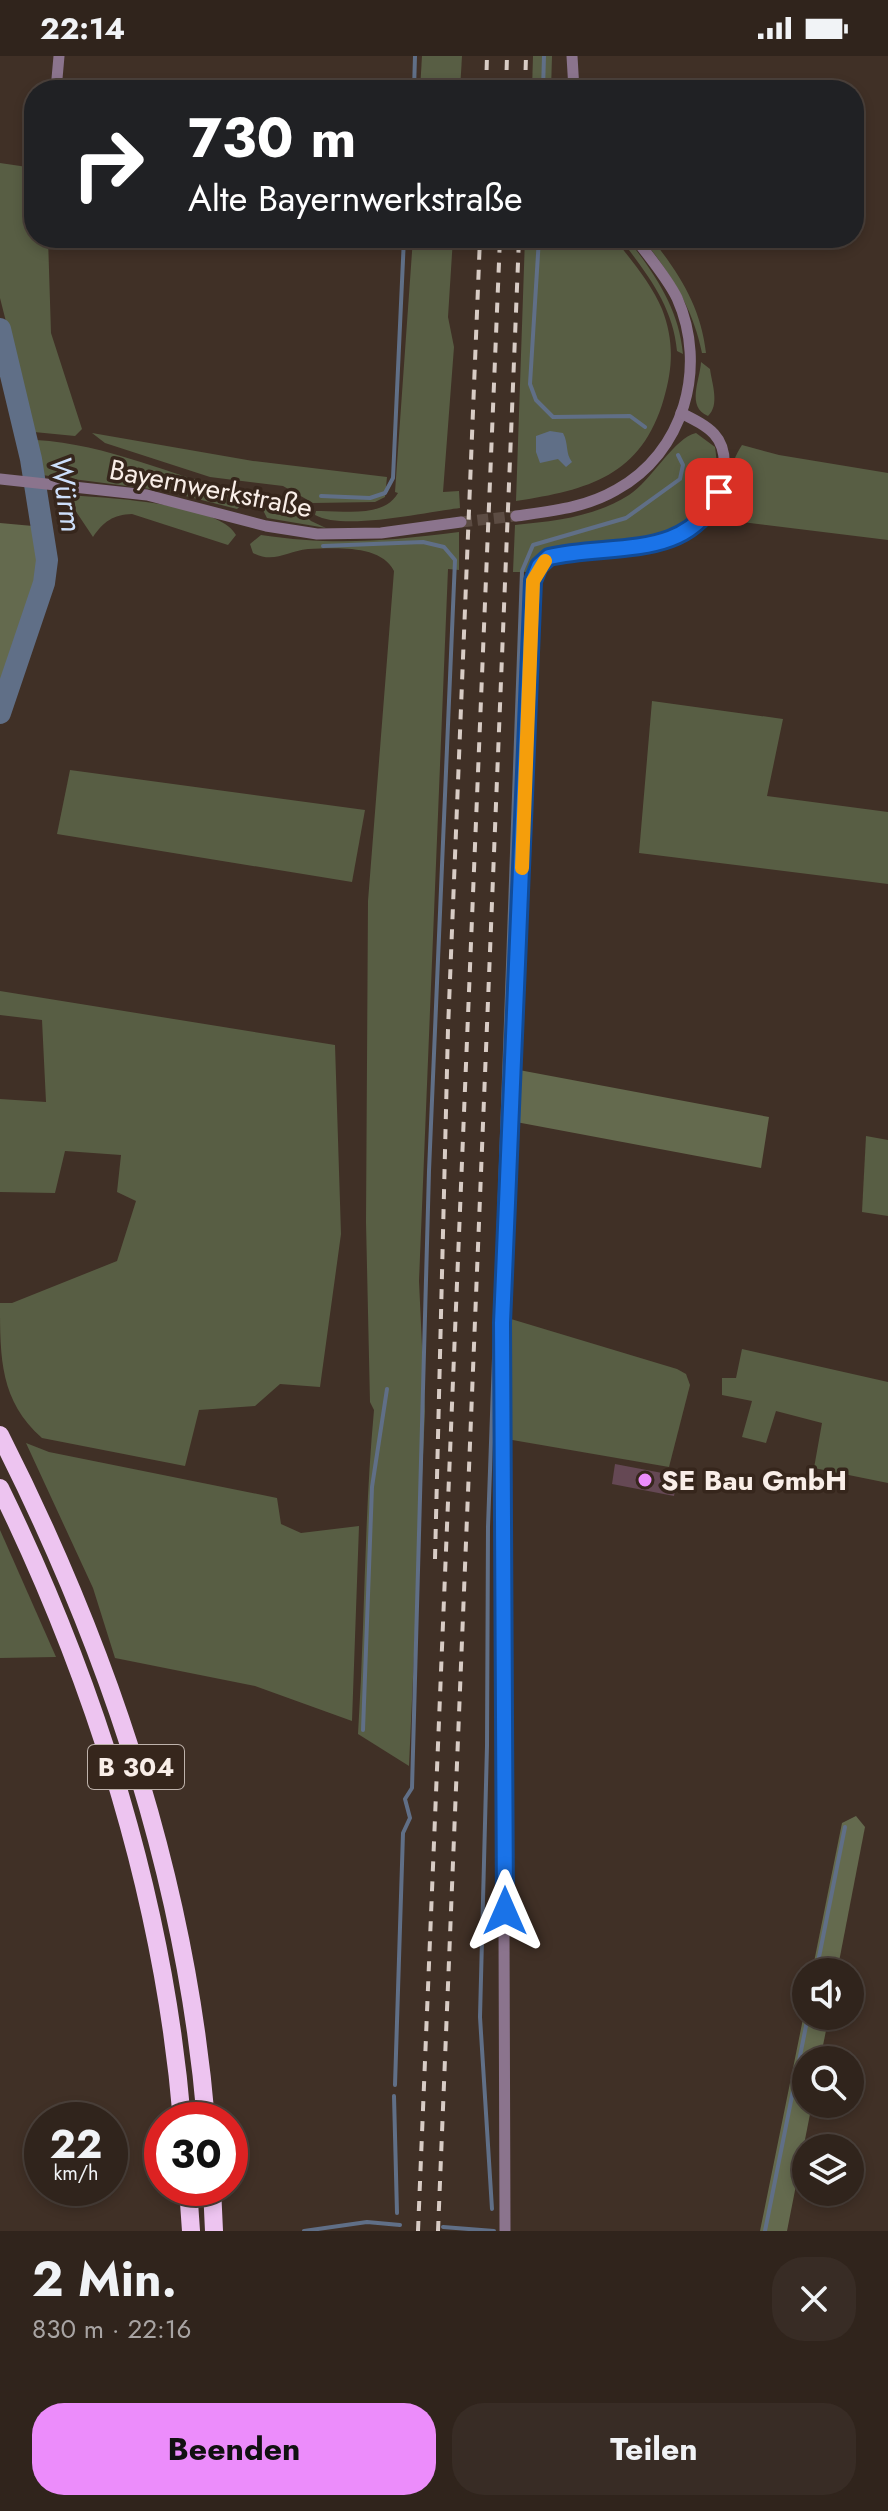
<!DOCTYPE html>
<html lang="de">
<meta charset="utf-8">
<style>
:root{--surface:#30241c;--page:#382c25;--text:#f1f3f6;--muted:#a8a4a3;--line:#4b413b;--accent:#ec8cfb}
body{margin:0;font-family:Jost,sans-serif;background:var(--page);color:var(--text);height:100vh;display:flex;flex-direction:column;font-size:30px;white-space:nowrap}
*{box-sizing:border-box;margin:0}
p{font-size:26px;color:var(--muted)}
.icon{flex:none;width:44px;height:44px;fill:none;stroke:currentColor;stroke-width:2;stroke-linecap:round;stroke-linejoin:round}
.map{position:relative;height:2175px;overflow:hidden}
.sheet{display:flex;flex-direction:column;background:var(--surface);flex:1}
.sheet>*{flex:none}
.guide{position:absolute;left:24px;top:24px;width:840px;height:168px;border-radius:32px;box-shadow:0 4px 12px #0003,0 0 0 2px var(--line);background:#202124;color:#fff;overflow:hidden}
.controls{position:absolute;left:792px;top:1902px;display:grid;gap:16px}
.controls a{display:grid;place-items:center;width:72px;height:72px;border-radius:50%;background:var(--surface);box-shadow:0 4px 12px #0003,0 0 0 2px var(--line);font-size:40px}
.speed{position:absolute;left:24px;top:2046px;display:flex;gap:16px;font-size:40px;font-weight:700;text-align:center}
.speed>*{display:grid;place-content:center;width:104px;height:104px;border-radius:50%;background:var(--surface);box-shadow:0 4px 12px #0003,0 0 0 2px var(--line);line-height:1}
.speed small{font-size:20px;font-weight:400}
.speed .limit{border:12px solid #d22;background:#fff;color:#111}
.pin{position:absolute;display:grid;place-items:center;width:68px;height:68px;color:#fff;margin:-34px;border-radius:16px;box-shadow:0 4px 12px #0006}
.me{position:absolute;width:88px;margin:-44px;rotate:0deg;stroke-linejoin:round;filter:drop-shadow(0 0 6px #0008)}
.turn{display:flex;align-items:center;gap:28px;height:168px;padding:0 32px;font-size:36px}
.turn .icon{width:104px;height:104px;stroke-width:2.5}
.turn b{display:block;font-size:56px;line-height:68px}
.round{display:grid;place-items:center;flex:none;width:84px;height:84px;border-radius:32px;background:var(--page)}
.summary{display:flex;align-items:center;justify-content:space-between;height:136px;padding:0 32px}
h1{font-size:48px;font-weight:700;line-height:60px}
.cta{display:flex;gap:16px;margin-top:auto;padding:16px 32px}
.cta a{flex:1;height:92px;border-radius:32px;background:var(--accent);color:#111;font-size:32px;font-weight:700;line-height:92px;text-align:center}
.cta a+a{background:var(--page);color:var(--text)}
.status{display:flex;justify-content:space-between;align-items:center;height:56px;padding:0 40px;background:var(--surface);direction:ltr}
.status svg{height:22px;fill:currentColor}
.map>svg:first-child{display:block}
.green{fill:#585e44}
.forest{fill:#646a4e}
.water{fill:#606f87}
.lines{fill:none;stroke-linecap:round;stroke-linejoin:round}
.stream{stroke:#606f87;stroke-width:4}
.river{stroke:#606f87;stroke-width:22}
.building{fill:#654854}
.minor-tunnel{stroke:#5c4c43;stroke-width:11;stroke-dasharray:11 5.5;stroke-linecap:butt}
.minor{stroke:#8b748d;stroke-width:11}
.trunk{stroke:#edc4f0;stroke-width:18}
.rail{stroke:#d8ccc5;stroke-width:4;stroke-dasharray:10 10;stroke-linecap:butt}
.route-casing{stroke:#114b97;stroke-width:20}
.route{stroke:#1a73e8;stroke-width:14}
.slow{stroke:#f59e0b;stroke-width:14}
.poi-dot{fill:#ec8cfb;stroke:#36261c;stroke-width:3}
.labels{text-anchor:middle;stroke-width:7;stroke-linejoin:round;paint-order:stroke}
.shield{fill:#36261c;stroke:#beb2ab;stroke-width:2}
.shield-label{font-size:26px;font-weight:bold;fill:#f9eee8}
.street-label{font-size:28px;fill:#f9eee8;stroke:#36261c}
.poi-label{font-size:28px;font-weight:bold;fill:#f9eee8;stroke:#36261c;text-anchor:start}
.water-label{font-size:30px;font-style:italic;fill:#cddffb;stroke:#36261c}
</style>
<div class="status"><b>22:14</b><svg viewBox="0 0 49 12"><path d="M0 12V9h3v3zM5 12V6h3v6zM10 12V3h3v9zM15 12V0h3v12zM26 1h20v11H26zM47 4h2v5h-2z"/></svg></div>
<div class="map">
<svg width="888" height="2175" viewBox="0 0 888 2175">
<rect width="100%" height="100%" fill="#403026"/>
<g class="green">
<polygon points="422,0 462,0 460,34 420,34"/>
<polygon points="533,0 552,0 551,34 532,34"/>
<polygon points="0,107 34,112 34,182 48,182 51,277 82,373 75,380 34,376 0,242"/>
<path d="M 413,182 L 453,182 L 448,261 L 454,291 L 443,436 L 459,435 L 460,452 C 426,456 344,475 315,459 L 316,455 C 343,454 383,463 398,437 L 395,436 Z"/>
<path d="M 525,182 L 614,182 C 631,204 651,227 662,253 C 674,284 673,311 664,342 C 642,420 588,434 516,445 Z"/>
<path d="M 620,182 L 627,182 C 654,217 679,252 683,298 L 677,295 C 673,249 646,217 620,182 Z"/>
<path d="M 642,182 L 651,182 C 679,217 701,251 706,297 L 702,297 C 693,252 671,218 642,182 Z"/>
<path d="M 701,306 L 710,313 C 712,328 720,349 708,360 C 686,351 700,324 701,306 Z"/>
<polygon points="92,377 253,405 387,421 385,441 375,446 313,447 283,430 210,421 105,387"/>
<path d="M 696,377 L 715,391 C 732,501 612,477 544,497 L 531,516 L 513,516 L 515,469 C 555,465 594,461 629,439 C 651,425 675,381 696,377 Z"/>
<path d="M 36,384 C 108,388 171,420 240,436 L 246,445 L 237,453 L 166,435 L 26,417 L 18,388 Z"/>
<path d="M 742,389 L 779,399 L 888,417 L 888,484 L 718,463 C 728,438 727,411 742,389 Z"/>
<path d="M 65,439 C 101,441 219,447 236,479 L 228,489 L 132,458 C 113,459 104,465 93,481 Z"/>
<polygon points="269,441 290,445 311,465 326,472 267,462 261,450"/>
<path d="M 459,476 L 459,514 L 448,513 L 419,1225 L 425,1355 L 409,1710 L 358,1678 C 365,1570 364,1462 374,1354 L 370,1346 L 366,1166 L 368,845 L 394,515 C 381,488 334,492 308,493 C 287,495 274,508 253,497 L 250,488 L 261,479 C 334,490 386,485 459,476 Z"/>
<polygon points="652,645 783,663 767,740 888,756 888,828 639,797"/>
<polygon points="70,714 365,754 352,826 57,778"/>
<path d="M 0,935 L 335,989 L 341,1178 L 320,1331 L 280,1328 L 255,1350 L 199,1354 L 185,1410 L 42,1382 C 0,1345 0,1302 0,1247 L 12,1247 L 117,1205 L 136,1145 L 117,1136 L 121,1099 L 65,1095 L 55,1137 L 0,1136 L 0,1043 L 46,1046 L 42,964 L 0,959 Z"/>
<polygon points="866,1080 888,1084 888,1160 862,1156"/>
<polygon points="511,1263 677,1313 686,1318 690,1329 669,1411 507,1383"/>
<polygon points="742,1293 888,1326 888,1427 814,1412 822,1367 776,1355 766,1387 742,1381 752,1345 722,1339 722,1322 736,1322"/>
<polygon points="26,1387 49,1396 277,1442 281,1468 301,1477 359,1470 352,1665 255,1630 115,1602 93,1532"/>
<polygon points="0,1474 56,1601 0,1602"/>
</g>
<g class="forest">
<polygon points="0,467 33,470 39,505 30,546 0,634"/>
<polygon points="519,1014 769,1061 761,1112 516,1066"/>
<polygon points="856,1760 865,1771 837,1916 812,1916 842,1767"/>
<polygon points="806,1948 806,1960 829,1960 820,2004 806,2004 806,2048 812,2048 787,2175 760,2175"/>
</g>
<path class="water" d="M 550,375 L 563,377 C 569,388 565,397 572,406 L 566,411 L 558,403 L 540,407 L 536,396 L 536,380 Z"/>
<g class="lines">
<g class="stream">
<polyline points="414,34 415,0"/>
<polyline points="543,34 544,0"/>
<polyline points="539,182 530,328 536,344 553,361 630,360 645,371"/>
<polyline points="321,440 370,442 385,437 393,422 404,182"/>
<polyline points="323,490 423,486 444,491 455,504 429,1115 412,1732 405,1743 410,1762 403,1777 395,2029"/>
<polyline points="363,1674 372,1431 387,1333"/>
<polyline points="816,1916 845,1771"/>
<polyline points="394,2040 397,2157"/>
<polyline points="492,2153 480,1961 487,1690 488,1471 522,515 533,489 626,462 680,423 683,409 678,399"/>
<polyline points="443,2171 494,2175"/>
<polyline points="304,2175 367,2166 400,2169"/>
<polyline points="765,2175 808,1960"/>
</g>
<polyline class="river" points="0,273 31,403 47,504 44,527 0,657"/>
</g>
<polygon class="building" points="615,1408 678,1420 674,1440 612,1428"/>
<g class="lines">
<polyline class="minor-tunnel" points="461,466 516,460"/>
<g class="minor">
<polyline points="572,0 574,34"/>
<polyline points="56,34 59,0"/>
<polyline points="0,423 147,439 266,470 317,478 381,477 461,466"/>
<path d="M 516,460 C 551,455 585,452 616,434 C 684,397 708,311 677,242 C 666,220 649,201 635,182"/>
<path d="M 505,2175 L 502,1267 L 533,525 L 539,510 L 549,501 C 613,485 716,506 724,414 C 727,380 709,371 681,357"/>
</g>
<g class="trunk">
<path d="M 0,1379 C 108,1592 186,1825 206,2064"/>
<path d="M 0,1432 C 96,1628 164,1846 182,2064"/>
<polyline points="188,2132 191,2175"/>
<polyline points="212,2132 214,2175"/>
</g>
<g class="rail">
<polyline points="486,34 487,0"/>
<polyline points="506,34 507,0"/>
<polyline points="525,34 526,0"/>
<polyline points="435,1503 448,973 480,182"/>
<polyline points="418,2175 500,182"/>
<polyline points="438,2175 519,182"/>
</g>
</g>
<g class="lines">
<defs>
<path id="route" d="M 505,1855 L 502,1267 L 533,525 L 539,510 L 549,501 C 611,486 688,506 719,436"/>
</defs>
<use href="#route" class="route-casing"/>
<use href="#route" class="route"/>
<polyline class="slow" points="522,812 533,525 545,505"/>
</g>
<circle class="poi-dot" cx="645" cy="1424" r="8"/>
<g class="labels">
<rect class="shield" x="88" y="1689" width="96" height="44" rx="6"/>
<g class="shield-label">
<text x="136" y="1720">B 304</text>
</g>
<g class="street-label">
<text transform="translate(211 432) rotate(11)" y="10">Bayernwerkstraße</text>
</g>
<g class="poi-label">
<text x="661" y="1434">SE Bau GmbH</text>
</g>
<g class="water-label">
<text transform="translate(66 438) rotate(81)" y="10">Würm</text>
</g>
</g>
</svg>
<div class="controls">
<a><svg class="icon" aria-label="sound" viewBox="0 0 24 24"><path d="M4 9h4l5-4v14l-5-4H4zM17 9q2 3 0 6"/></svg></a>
<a><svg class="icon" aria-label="search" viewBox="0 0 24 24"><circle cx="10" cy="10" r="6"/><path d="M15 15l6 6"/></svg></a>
<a><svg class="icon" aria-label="layers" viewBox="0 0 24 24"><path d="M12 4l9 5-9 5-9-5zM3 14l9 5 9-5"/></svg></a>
</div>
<div class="speed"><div>22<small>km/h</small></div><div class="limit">30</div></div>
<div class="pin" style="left:719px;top:436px;background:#d93025"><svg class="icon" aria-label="arrive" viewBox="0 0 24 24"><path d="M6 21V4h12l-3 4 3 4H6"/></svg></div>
<svg class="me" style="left:505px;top:1855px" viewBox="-20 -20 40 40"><path d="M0-17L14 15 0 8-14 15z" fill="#1a73e8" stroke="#fff" stroke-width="4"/></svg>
<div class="guide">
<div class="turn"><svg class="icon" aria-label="right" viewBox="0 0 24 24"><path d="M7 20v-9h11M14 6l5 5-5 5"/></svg><div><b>730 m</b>Alte Bayernwerkstraße</div></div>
</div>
</div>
<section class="sheet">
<div class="summary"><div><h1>2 Min.</h1><p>830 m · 22:16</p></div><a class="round"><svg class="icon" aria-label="close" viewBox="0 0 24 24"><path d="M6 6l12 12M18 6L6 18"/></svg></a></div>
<div class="cta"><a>Beenden</a><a>Teilen</a></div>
</section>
